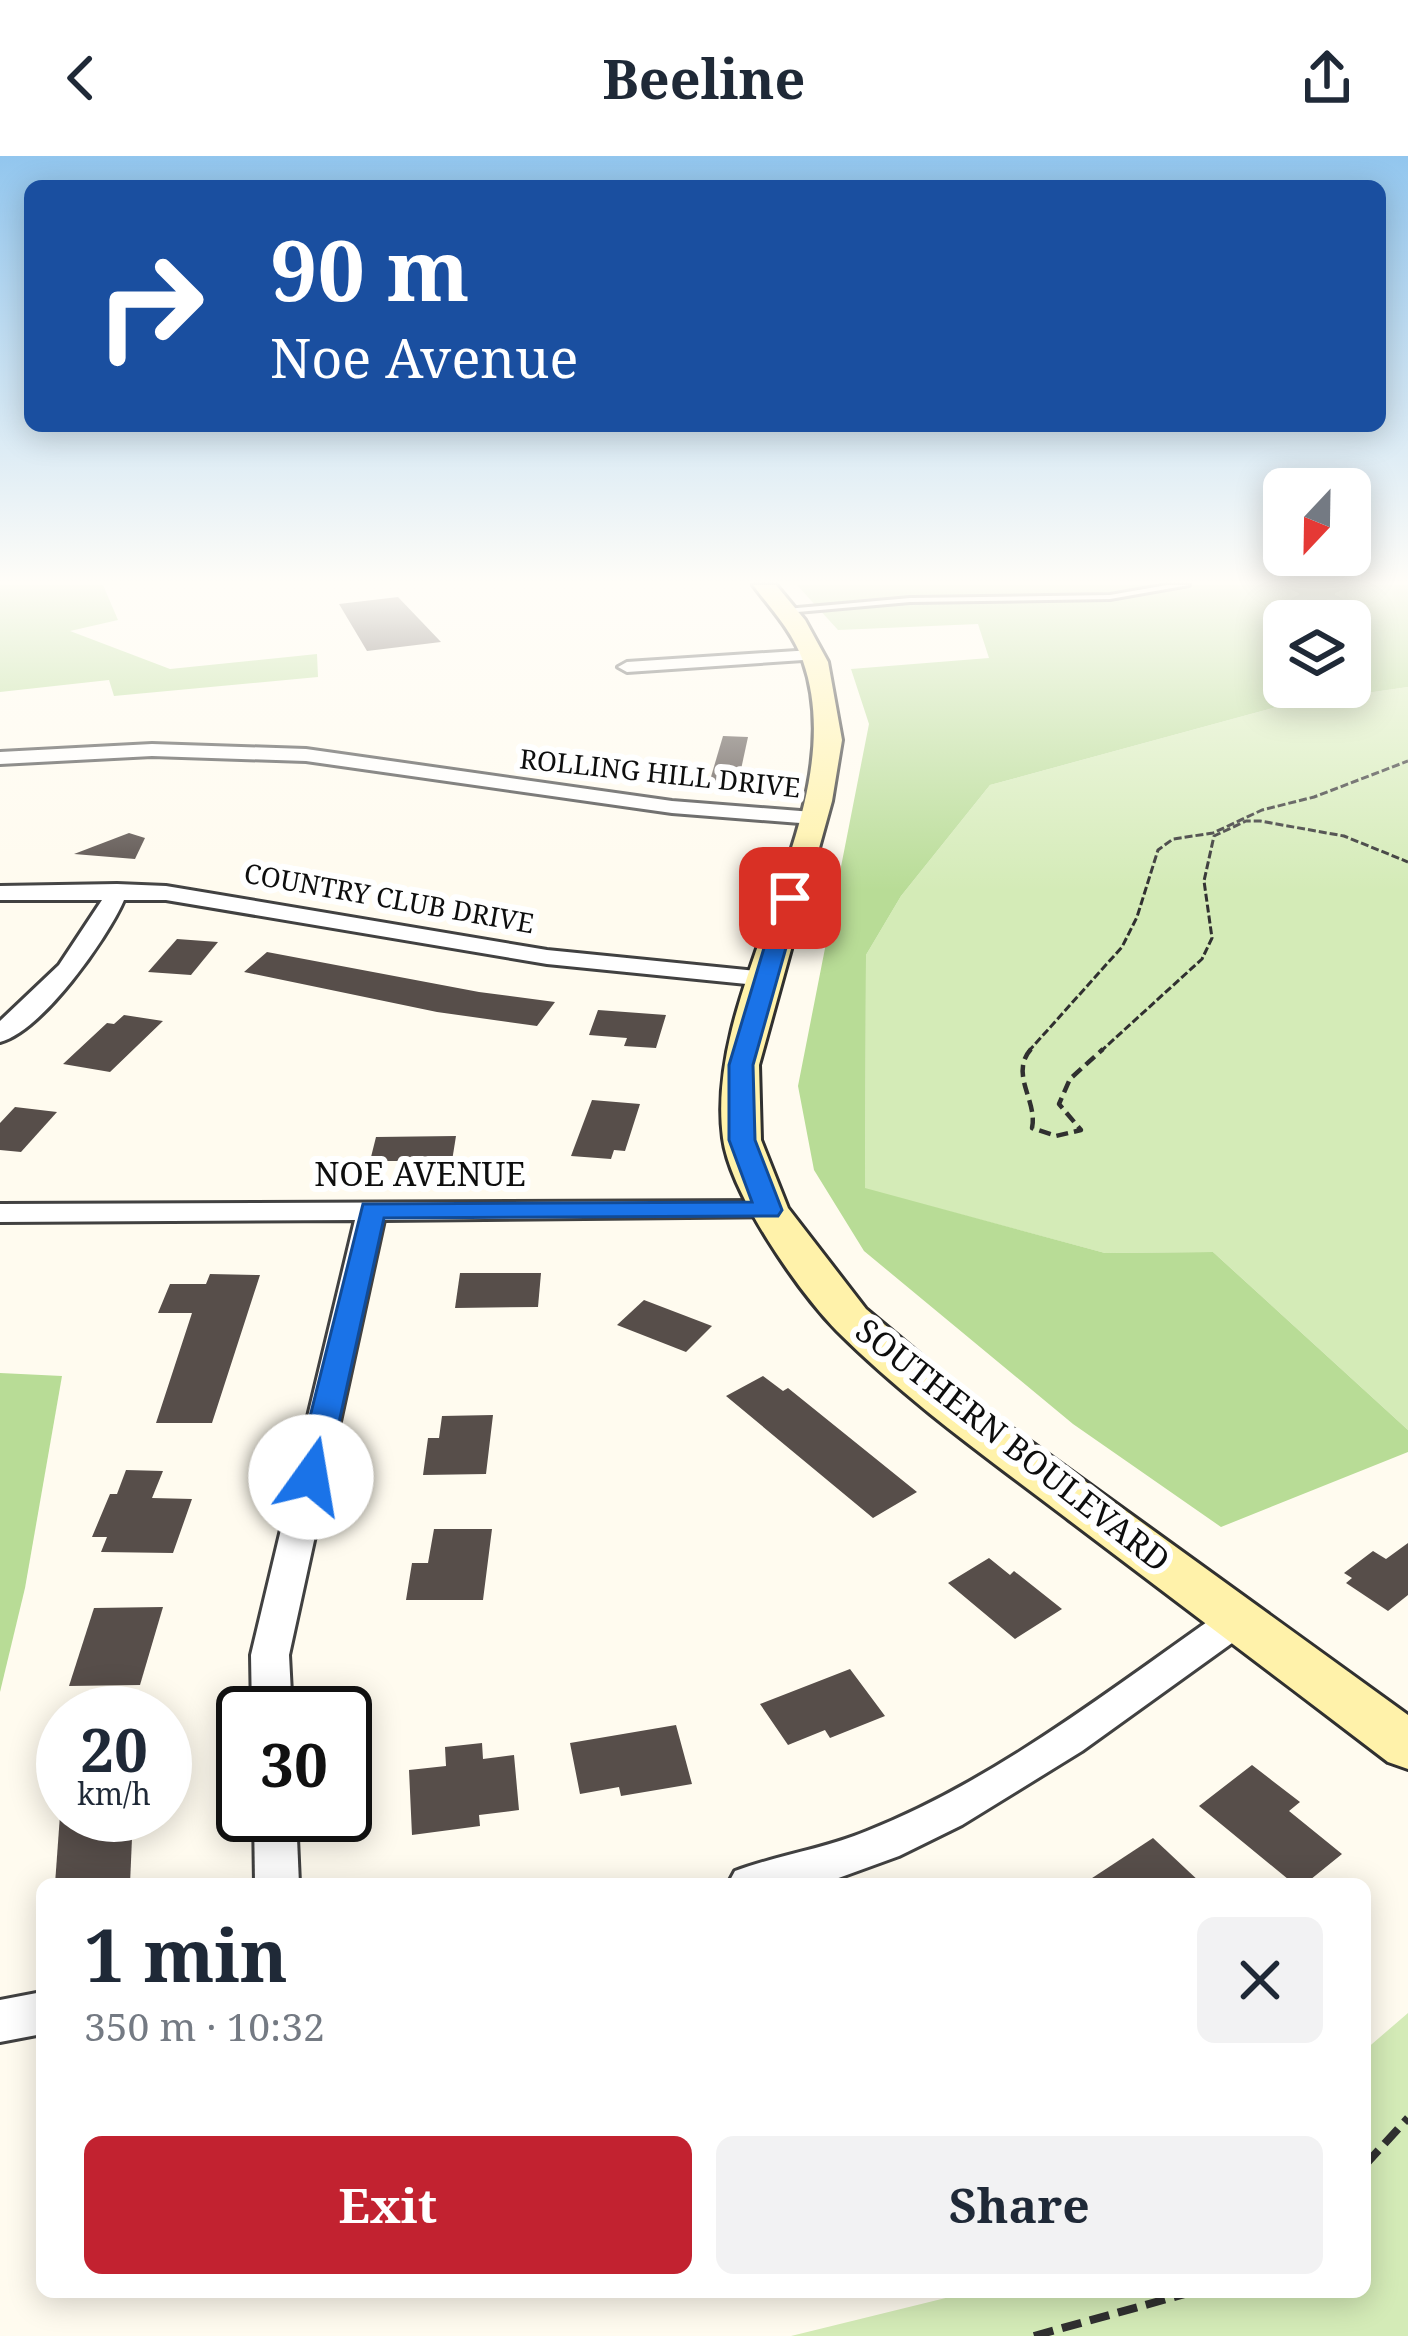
<!DOCTYPE html>
<meta charset="utf-8">
<style>
:root{--surface:#fff;--page:#f2f2f3;--text:#1f2937;--muted:#747a83;--accent:#c22230}
body{margin:0;font-family:"Noto Serif",serif;background:var(--page);color:var(--text);height:100vh;display:flex;flex-direction:column;font-size:45px;white-space:nowrap}
*{box-sizing:border-box;margin:0}
p{font-size:39px;color:var(--muted)}
.icon{flex:none;width:66px;height:66px;fill:none;stroke:currentColor;stroke-width:2;stroke-linecap:round;stroke-linejoin:round}
.map{position:relative;flex:1;overflow:hidden}
.side{position:absolute;left:36px;top:1722px;width:1335px;height:420px;display:flex;flex-direction:column;background:var(--surface);border-radius:18px;box-shadow:0 6px 30px #0003}
.side>*{flex:none}
.top-card{position:absolute;left:24px;top:24px;width:1362px;height:252px;border-radius:18px;box-shadow:0 6px 30px #0003;background:#1a4fa0;color:#fff;overflow:hidden}
.needle{width:78px;rotate:202deg}
.controls{position:absolute;left:1263px;top:312px;display:grid;gap:24px}
.controls a{display:grid;place-items:center;width:108px;height:108px;border-radius:18px;background:var(--surface);box-shadow:0 6px 30px #0003;font-size:60px}
.speed{position:absolute;left:36px;top:1530px;display:flex;gap:24px;font-size:60px;font-weight:700;text-align:center}
.speed>*{display:grid;place-content:center;width:156px;height:156px;border-radius:50%;background:var(--surface);box-shadow:0 6px 30px #0003;line-height:1}
.speed small{font-size:30px;font-weight:400}
.speed .limit{border:6px solid #111;border-radius:18px;background:#fff;color:#111}
.pin{position:absolute;display:grid;place-items:center;width:102px;height:102px;color:#fff;margin:-51px;border-radius:24px;box-shadow:0 6px 18px #0006}
.me{position:absolute;width:132px;margin:-66px;rotate:13deg;stroke-linejoin:round;filter:drop-shadow(0 0 9px #0008)}
.turn{display:flex;align-items:center;gap:42px;height:252px;padding:0 48px;font-size:54px}
.turn .icon{width:156px;height:156px;stroke-width:2.5}
.turn b{display:block;font-size:84px;line-height:102px}
.round{display:grid;place-items:center;flex:none;width:126px;height:126px;border-radius:18px;background:var(--page)}
.summary{display:flex;align-items:center;justify-content:space-between;height:204px;padding:0 48px}
h1{font-size:72px;font-weight:700;line-height:90px}
.primary-button{display:flex;gap:24px;margin-top:auto;padding:24px 48px}
.primary-button a{flex:1;height:138px;border-radius:18px;background:var(--accent);color:#fff;font-size:48px;font-weight:700;line-height:138px;text-align:center}
.primary-button a+a{background:var(--page);color:var(--text)}
header{display:flex;justify-content:space-between;align-items:center;height:156px;padding:0 48px;background:var(--surface);font-size:54px;font-weight:700}
.map>svg:first-child{display:block}
.green{fill:#d4ebb7}
.forest{fill:#b8dc96;fill-rule:evenodd}
.building{fill:#574e4a}
.lines{fill:none;stroke-linecap:round;stroke-linejoin:round}
.lane-casing{stroke:#414141;stroke-width:6}
.street-casing{stroke:#414141;stroke-width:6}
.secondary-casing{stroke:#303030;stroke-width:6}
.path-far2{stroke:#303030;stroke-width:3;stroke-dasharray:8 3;stroke-linecap:butt}
.path-far1{stroke:#303030;stroke-width:4.5;stroke-dasharray:12 6;stroke-linecap:butt}
.path{stroke:#303030;stroke-width:8;stroke-dasharray:20 9;stroke-linecap:butt}
.lane{fill:#fff;fill-rule:evenodd}
.street{fill:#fff;fill-rule:evenodd}
.secondary{fill:#fff2aa;fill-rule:evenodd}
.route{fill:#1a73e8;stroke:#114b97;stroke-width:3}
.labels{text-anchor:middle;stroke-width:12;stroke-linejoin:round;paint-order:stroke}
.far-street-label{font-size:27px;fill:#0e0e0e;stroke:#fff}
.street-label{font-size:33px;fill:#0e0e0e;stroke:#fff}
</style>
<header><svg class="icon" aria-label="back" viewBox="0 0 24 24"><path d="M15 5l-7 7 7 7"/></svg>Beeline<svg class="icon" aria-label="share" viewBox="0 0 24 24"><path d="M12 15V3M7 8l5-5 5 5M5 13v7h14v-7"/></svg></header>
<div class="map">
<svg width="1408" height="2180" viewBox="0 0 1408 2180">
<rect width="100%" height="100%" fill="#fffbef"/>
<g class="green">
<polygon points="1408,531 1408,1274 1213,1096 1105,1097 865,1033 866,799 901,740 990,629 1284,549"/>
<polygon points="1408,1857 1408,2180 791,2180 970,2136 1365,2136 1365,1894"/>
</g>
<g class="forest">
<polygon points="0,429 103,429 118,464 70,475 170,513 317,498 318,521 114,540 109,524 0,536"/>
<path d="M 797,429 L 1408,429 L 1408,531 L 1284,549 L 990,629 L 901,740 L 866,799 L 865,1032 L 1105,1097 L 1213,1096 L 1408,1274 L 1408,1296 L 1221,1371 L 1073,1268 L 864,1095 L 814,1014 L 798,930 L 869,568 L 851,513 L 989,502 L 978,468 L 838,474 ZM 1284,465 L 1350,465 L 1350,531 L 1284,531 Z"/>
<polygon points="0,1217 62,1220 25,1432 0,1536"/>
</g>
<g class="building">
<polygon points="398,441 441,486 367,495 339,448"/>
<polygon points="723,580 748,581 737,632 708,631"/>
<polygon points="129,677 145,682 135,703 74,698"/>
<polygon points="177,783 218,786 191,819 148,816"/>
<polygon points="267,796 479,836 555,846 537,870 437,856 244,816"/>
<polygon points="598,854 666,859 656,892 624,890 627,882 589,879"/>
<polygon points="124,859 163,865 110,916 63,908 107,867 114,868"/>
<polygon points="592,944 640,948 625,995 614,994 611,1003 571,1000"/>
<polygon points="15,951 57,956 21,996 0,994 0,967"/>
<polygon points="456,980 452,1005 370,1005 376,981"/>
<polygon points="460,1117 541,1117 538,1151 455,1152"/>
<polygon points="210,1118 260,1119 212,1267 156,1267 192,1157 158,1157 170,1128 206,1128"/>
<polygon points="644,1144 712,1170 686,1196 617,1169"/>
<polygon points="763,1220 783,1235 788,1232 917,1336 873,1362 726,1240"/>
<polygon points="493,1259 486,1318 423,1319 428,1282 439,1282 442,1260"/>
<polygon points="126,1314 163,1315 152,1342 192,1343 173,1397 101,1396 107,1381 92,1381 110,1338 117,1338"/>
<polygon points="434,1373 492,1373 483,1444 406,1444 412,1407 428,1407"/>
<polygon points="1408,1387 1408,1439 1388,1455 1346,1427 1352,1422 1344,1417 1373,1395 1386,1403"/>
<polygon points="989,1402 1010,1419 1014,1415 1062,1453 1015,1483 948,1427"/>
<polygon points="163,1451 140,1529 69,1530 94,1452"/>
<polygon points="850,1513 885,1560 830,1582 825,1574 788,1589 760,1548"/>
<polygon points="676,1569 692,1628 621,1640 619,1631 580,1638 570,1587"/>
<polygon points="482,1587 483,1603 514,1599 519,1654 479,1659 480,1670 412,1679 409,1614 446,1610 445,1591"/>
<polygon points="1252,1609 1300,1646 1289,1655 1342,1698 1305,1728 1294,1728 1199,1650"/>
<polygon points="60,1659 133,1659 130,1728 55,1728"/>
<polygon points="1153,1682 1202,1728 1083,1728"/>
</g>
<g class="lines">
<defs>
<polygon id="lane" points="1167,429 1189,429 1110,443 910,446 786,457 782,455 786,453 910,442 1110,439"/>
<g id="street">
<polygon points="812,494 818,495 818,503 627,516 618,511 627,506"/>
<polygon points="152,588 306,593 672,645 813,656 823,662 813,668 672,657 306,605 152,600 0,608 0,596"/>
<path d="M 117,728 L 166,730 L 547,794 L 766,816 L 778,823 L 766,830 L 547,808 L 166,744 L 124,744 C 107,783 42,875 0,886 L 0,865 L 59,809 L 102,744 L 0,744 L 0,730 Z"/>
<polygon points="768,1045 778,1048 783,1054 778,1060 384,1064 289,1499 292,1557 252,1557 251,1499 355,1064 0,1066 0,1048"/>
<path d="M 1240,1448 L 1253,1452 L 1259,1462 L 1253,1472 L 1082,1595 L 962,1669 L 899,1700 L 822,1728 L 728,1728 L 735,1715 C 778,1699 824,1693 867,1675 C 998,1623 1112,1532 1227,1452 Z"/>
<polygon points="254,1659 296,1659 299,1728 255,1728"/>
<polygon points="42,1836 42,1878 0,1886 0,1844"/>
</g>
<path id="secondary" d="M 753,429 L 776,429 L 805,464 L 828,506 L 842,584 L 832,645 L 759,909 L 761,984 L 788,1052 L 866,1153 L 984,1252 L 1408,1559 L 1408,1613 L 1388,1606 C 1282,1525 1176,1445 1069,1364 C 990,1304 907,1245 837,1175 C 798,1135 730,1037 723,982 C 703,829 855,654 803,505 C 793,476 771,453 753,429 Z"/>
</defs>
<use href="#lane" class="lane-casing"/>
<use href="#street" class="street-casing"/>
<use href="#secondary" class="secondary-casing"/>
<g class="path-far2">
<polyline points="1028,896 1122,791 1137,761 1158,694 1173,683 1213,677 1262,654 1314,641 1408,605"/>
<polyline points="1100,896 1202,803 1212,782 1204,725 1214,680 1246,665 1260,665 1344,680 1408,706"/>
</g>
<path class="path-far1" d="M 1031,893 C 1009,918 1038,945 1032,972 L 1056,980 L 1081,974 L 1059,948 L 1070,923 L 1103,893"/>
<g class="path">
<polyline points="1365,2009 1408,1962"/>
<polyline points="1034,2180 1192,2136"/>
</g>
<use href="#lane" class="lane"/>
<use href="#street" class="street"/>
<use href="#secondary" class="secondary"/>
</g>
<linearGradient id="sky" x2="0" y2="1"><stop stop-color="#92c6ee"/><stop offset="0.58" stop-color="#fffdf8"/><stop offset="1" stop-color="#fffdf8" stop-opacity="0"/></linearGradient>
<rect width="1408" height="735" fill="url(#sky)"/>
<polygon class="route" points="790,736 800,742 753,909 755,984 782,1054 778,1060 384,1062 327,1321 322,1328 300,1328 295,1321 363,1048 752,1046 729,984 729,909 779,742"/>
<g class="labels">
<g class="far-street-label">
<text transform="translate(660 618) rotate(6)" y="9">ROLLING HILL DRIVE</text>
<text transform="translate(389 743) rotate(10)" y="9">COUNTRY CLUB DRIVE</text>
</g>
<g class="street-label">
<text x="420" y="1030">NOE AVENUE</text>
<text transform="translate(1013 1289) rotate(38)" y="12">SOUTHERN BOULEVARD</text>
</g>
</g>
</svg>
<div class="controls">
<a><svg class="needle" viewBox="-14 -14 28 28"><path d="M0-13l5 13h-10z" fill="#e53935"/><path d="M0 13l5-13h-10z" fill="#747a83"/></svg></a>
<a><svg class="icon" aria-label="layers" viewBox="0 0 24 24"><path d="M12 4l9 5-9 5-9-5zM3 14l9 5 9-5"/></svg></a>
</div>
<div class="speed"><div>20<small>km/h</small></div><div class="limit">30</div></div>
<div class="pin" style="left:790px;top:742px;background:#d93025"><svg class="icon" aria-label="arrive" viewBox="0 0 24 24"><path d="M6 21V4h12l-3 4 3 4H6"/></svg></div>
<svg class="me" style="left:311px;top:1321px" viewBox="-20 -20 40 40"><circle r="19" fill="#fff"/><path d="M0-13L10 11 0 6-10 11z" fill="#1a73e8"/></svg>
<div class="top-card">
<div class="turn"><svg class="icon" aria-label="right" viewBox="0 0 24 24"><path d="M7 20v-9h11M14 6l5 5-5 5"/></svg><div><b>90 m</b>Noe Avenue</div></div>
</div>
<section class="side">
<div class="summary"><div><h1>1 min</h1><p>350 m · 10:32</p></div><a class="round"><svg class="icon" aria-label="close" viewBox="0 0 24 24"><path d="M6 6l12 12M18 6L6 18"/></svg></a></div>
<div class="primary-button"><a>Exit</a><a>Share</a></div>
</section>
</div>
